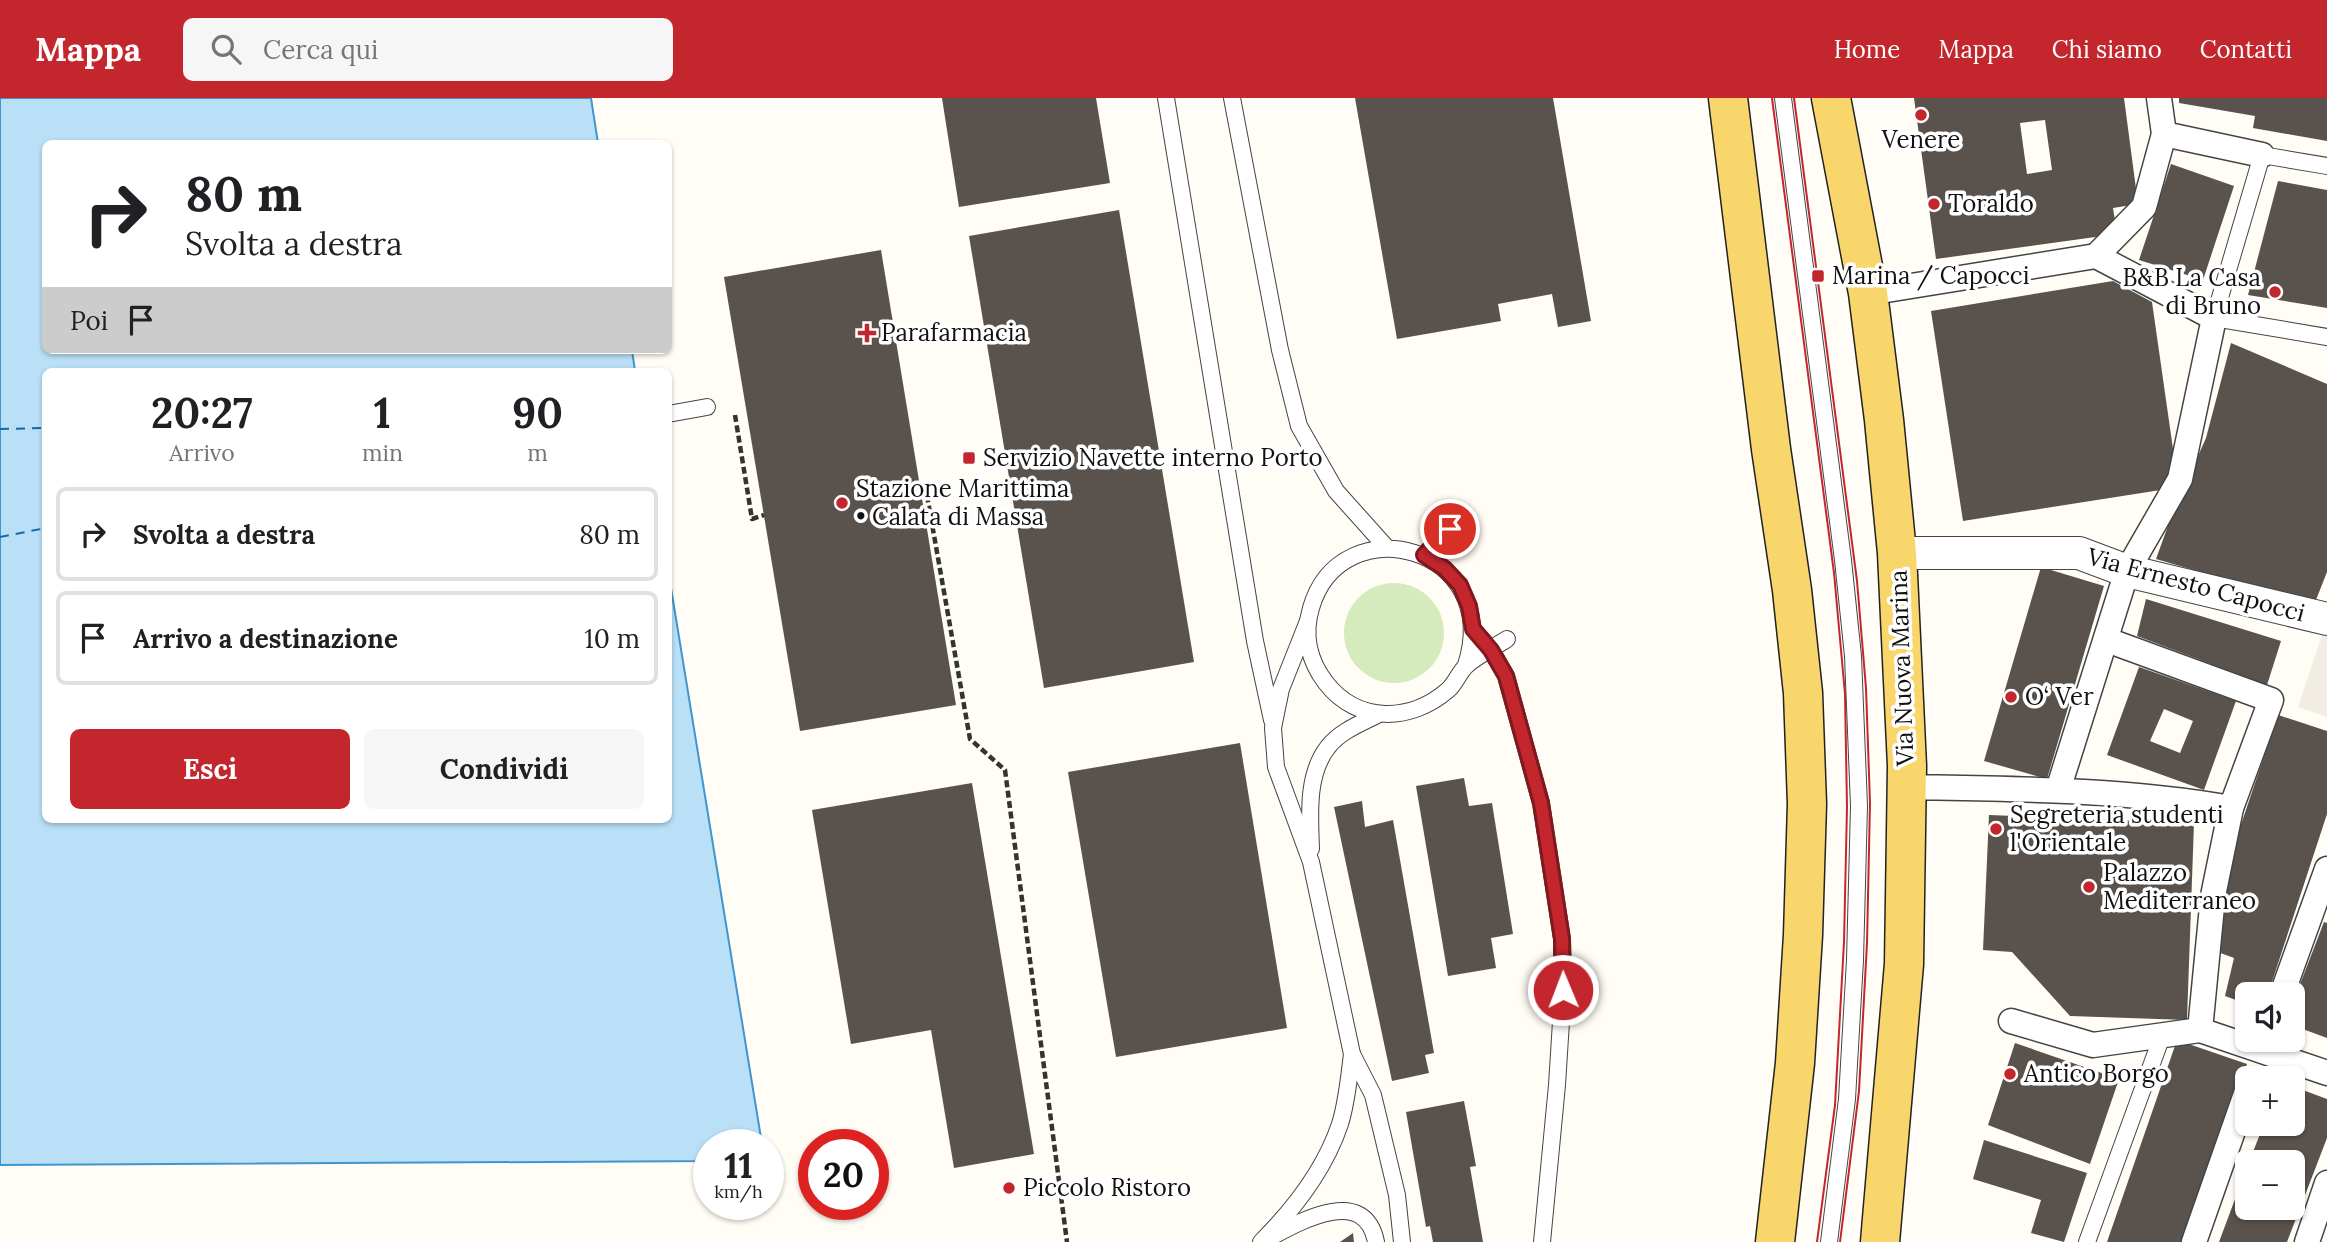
<!DOCTYPE html>
<html lang="it">
<meta charset="utf-8">
<style>
:root{--surface:#fff;--page:#f6f6f6;--text:#202124;--muted:#757577;--line:#e0e0e0;--accent:#c4262e}
body{margin:0;font-family:Lora,serif;background:var(--page);color:var(--text);height:100vh;display:flex;flex-direction:column;font-size:26px;white-space:nowrap}
*{box-sizing:border-box;margin:0}
p{font-size:23px;color:var(--muted)}
.icon{flex:none;width:38px;height:38px;fill:none;stroke:currentColor;stroke-width:2;stroke-linecap:round;stroke-linejoin:round}
.map{position:relative;flex:1;overflow:hidden}
.details{position:absolute;left:42px;top:270px;width:630px;height:455px;display:flex;flex-direction:column;background:var(--surface);border-radius:10px;box-shadow:0 2px 5px #0004}
.details>*{flex:none}
.guide{position:absolute;left:42px;top:42px;width:630px;height:214px;border-radius:10px;box-shadow:0 2px 5px #0004;background:#fff;color:var(--text);overflow:hidden}
.controls{position:absolute;left:2235px;top:884px;display:grid;gap:14px}
.controls a{display:grid;place-items:center;width:70px;height:70px;border-radius:10px;background:var(--surface);box-shadow:0 2px 5px #0004;font-size:35px}
.speed{position:absolute;left:693px;top:1031px;display:flex;gap:14px;font-size:35px;font-weight:700;text-align:center}
.speed>*{display:grid;place-content:center;width:91px;height:91px;border-radius:50%;background:var(--surface);box-shadow:0 2px 5px #0004;line-height:1}
.speed small{font-size:18px;font-weight:400}
.speed .limit{border:10px solid #d22;background:#fff;color:#111}
.pin{position:absolute;display:grid;place-items:center;width:60px;height:60px;color:#fff;margin:-30px;border:4px solid #fff;border-radius:50%;box-shadow:0 2px 7px #0007}
.me{position:absolute;width:77px;margin:-38px;rotate:359deg;stroke-linejoin:round;filter:drop-shadow(0 0 5px #0008)}
.turn{display:flex;align-items:center;gap:24px;height:147px;padding:0 28px;font-size:32px}
.turn .icon{width:91px;height:91px;stroke-width:2.5}
.turn b{display:block;font-size:49px;line-height:60px}
.then{display:flex;align-items:center;height:66px;padding:0 28px;background:#0003;gap:14px;font-size:26px}
.eta{display:flex;justify-content:space-evenly;align-items:center;height:119px;text-align:center}
.eta b{font-size:42px;font-weight:700;line-height:49px}
.cta{display:flex;gap:14px;margin-top:auto;padding:14px 28px}
.cta a{flex:1;height:80px;border-radius:10px;background:var(--accent);color:#fff;font-size:28px;font-weight:700;line-height:80px;text-align:center}
.cta a+a{background:var(--page);color:var(--text)}
ul{padding:0;list-style:none}
li{display:flex;align-items:center;gap:21px;height:94px;margin:0 14px 10px;padding:0 14px;border:4px solid var(--line);border-radius:10px}
li div{flex:1}
li b{display:block;font-size:26px}
li em{font-style:normal}
header{display:flex;align-items:center;gap:42px;box-sizing:border-box;height:98px;padding:0 35px;background:var(--accent);color:#fff}
header strong{font-size:33px}
nav{display:flex;gap:38px;margin-inline-start:auto;font-size:24px}
.search{width:490px;height:63px;background:var(--page);display:flex;align-items:center;gap:18px;box-sizing:border-box;padding:0 24px;border-radius:10px;color:var(--muted);font-size:26px}
.map>svg:first-child{display:block}
.green{fill:#d5ebbd}
.plaza{fill:#f1ede2}
.water{fill:#b9e0f7;stroke:#3f96cf;stroke-width:2}
.lines{fill:none;stroke-linecap:round;stroke-linejoin:round}
.ferry{stroke:#1768a6;stroke-width:2;stroke-dasharray:9 7;stroke-linecap:butt}
.building{fill:#5a524d;fill-rule:evenodd}
.service-casing{stroke:#444;stroke-width:18}
.pedestrian-casing{stroke:#444;stroke-width:27}
.minor-casing{stroke:#444;stroke-width:34}
.primary-casing{stroke:#222;stroke-width:41}
.path{stroke:#333;stroke-width:4.5;stroke-dasharray:7 3.5;stroke-linecap:butt}
.service{stroke:#fff;stroke-width:16}
.pedestrian{stroke:#fff;stroke-width:24}
.minor{stroke:#fff;stroke-width:32}
.primary{stroke:#f9d66b;stroke-width:38}
.tram{stroke:#c4262e;stroke-width:2}
.route-casing{stroke:#7f191e;stroke-width:18}
.route{stroke:#c4262e;stroke-width:12}
.poi-dot{fill:#c4262e;stroke:#fff;stroke-width:2.5}
.labels{text-anchor:middle;stroke-width:7;stroke-linejoin:round;paint-order:stroke}
.poi-label{font-size:24px;fill:#111;stroke:#fff;text-anchor:start}
.street-label{font-size:24px;fill:#111;stroke:#fff}
</style>
<header>
<strong>Mappa</strong>
<div class="search"><svg class="icon" aria-label="search" viewBox="0 0 24 24"><circle cx="10" cy="10" r="6"/><path d="M15 15l6 6"/></svg>Cerca qui</div>
<nav><a>Home</a><a>Mappa</a><a>Chi siamo</a><a>Contatti</a></nav>
</header>
<div class="map">
<svg width="2327" height="1144" viewBox="0 0 2327 1144">
<rect width="100%" height="100%" fill="#fffdf5"/>
<circle class="green" cx="1394" cy="535" r="50"/>
<polygon class="plaza" points="2325,528 2327,529 2327,619 2298,609"/>
<polygon class="water" points="0,0 591,0 598,45 46,46 46,252 632,252 635,273 46,273 46,721 668,721 669,478 762,1046 709,1046 709,1063 0,1067"/>
<g class="lines">
<g class="ferry">
<polyline points="0,331 46,330"/>
<polyline points="0,439 46,430"/>
</g>
</g>
<g class="building">
<polygon points="942,0 1096,0 1110,85 959,109"/>
<polygon points="1355,0 1553,0 1591,223 1558,229 1552,196 1498,206 1501,223 1397,241"/>
<path d="M 1914,0 L 2124,0 L 2138,106 L 2113,110 L 2117,136 L 1936,161 ZM 2045,22 L 2052,72 L 2027,76 L 2020,25 Z"/>
<polygon points="2179,0 2327,0 2327,43 2253,30 2255,18 2179,5"/>
<polygon points="2171,66 2234,88 2203,182 2139,162"/>
<polygon points="2278,83 2327,92 2327,210 2248,197"/>
<polygon points="1119,112 1194,564 1044,590 969,138"/>
<polygon points="881,152 956,607 800,633 724,179"/>
<polygon points="2113,183 2152,204 2176,372 2167,391 1963,423 1931,213"/>
<polygon points="2231,245 2327,286 2327,474 2314,507 2156,461 2173,414 2206,340"/>
<polygon points="2041,469 2104,488 2047,681 1984,663"/>
<polygon points="2146,501 2281,543 2267,587 2137,538"/>
<path d="M 2139,569 L 2236,603 L 2204,692 L 2107,657 ZM 2164,611 L 2193,623 L 2180,655 L 2150,643 Z"/>
<polygon points="2278,617 2327,633 2327,716 2268,896 2247,896 2247,906 2225,898 2234,860 2215,853 2228,765"/>
<polygon points="1240,645 1287,930 1116,959 1068,674"/>
<polygon points="1464,680 1469,708 1492,705 1513,836 1491,840 1496,870 1448,878 1416,688"/>
<polygon points="972,685 1034,1056 954,1070 931,932 851,946 812,712"/>
<polygon points="1362,703 1365,729 1393,722 1434,955 1425,957 1429,975 1392,983 1334,709"/>
<polygon points="1989,717 2194,725 2187,922 2070,918 2012,854 1983,852"/>
<polygon points="2324,824 2327,825 2327,940 2292,927 2292,907"/>
<polygon points="2177,942 2247,966 2184,1144 2107,1144"/>
<polygon points="2015,945 2119,981 2090,1066 1988,1027"/>
<polygon points="2292,988 2327,1001 2327,1040 2287,1144 2219,1144 2247,1069 2247,1110 2292,1110 2292,1064 2249,1064 2264,1026 2292,1026"/>
<polygon points="1464,1003 1476,1068 1470,1069 1483,1144 1433,1144 1430,1128 1426,1129 1406,1014"/>
<polygon points="1984,1042 2087,1075 2064,1144 2031,1135 2041,1102 1973,1081"/>
<polygon points="1353,1135 1354,1144 1340,1144"/>
</g>
<g class="lines">
<defs>
<g id="service">
<polyline points="1166,0 1255,543 1272,622"/>
<polyline points="1232,0 1280,252 1299,328 1336,393 1387,450"/>
<polyline points="1783,0 1843,462 1853,558 1859,708 1855,862 1847,1001 1829,1144"/>
<polyline points="2327,68 2262,57 2214,220 2327,239"/>
<polyline points="668,316 707,309"/>
<polyline points="1424,457 1449,431"/>
<polyline points="1308,523 1281,591 1273,630 1276,669 1311,764 1352,956 1373,997 1397,1097 1402,1144"/>
<polyline points="1473,531 1491,552 1506,578 1541,705 1562,841 1563,892 1557,987 1542,1144"/>
<path d="M 1466,567 C 1504,448 1341,406 1311,510 C 1303,537 1309,563 1326,585 C 1358,626 1411,624 1448,592 C 1456,585 1459,574 1467,567 C 1478,557 1495,549 1507,541"/>
<path d="M 1311,751 C 1310,718 1306,677 1328,649 C 1340,633 1362,625 1379,616"/>
<path d="M 1271,1139 C 1301,1123 1365,1087 1376,1144"/>
<path d="M 1261,1144 C 1294,1111 1325,1071 1340,1026 C 1347,1004 1349,979 1352,956"/>
<polyline points="2087,1144 2162,938"/>
</g>
<g id="pedestrian">
<polyline points="2159,0 2164,36 2262,57"/>
<polyline points="2096,158 2144,109 2164,36"/>
<polyline points="1868,195 2096,158 2214,220 2180,381 2127,473 2058,692"/>
<path d="M 1905,689 C 2014,691 2124,691 2231,710"/>
<polyline points="2282,896 2327,771"/>
<polyline points="2011,923 2093,947 2200,932 2213,798 2231,710 2271,602 2107,542"/>
<polyline points="2200,932 2327,975"/>
<polyline points="2194,1144 2247,993"/>
<polyline points="2307,1144 2327,1085"/>
</g>
<polyline id="minor" points="1897,455 2079,455 2127,473 2327,521"/>
<g id="primary">
<polyline points="1728,0 1771,351 1792,492 1803,595 1807,706 1803,837 1795,965 1775,1144"/>
<polyline points="1831,0 1868,195 1884,322 1897,455 1907,668 1904,866 1880,1144"/>
</g>
</defs>
<use href="#service" class="service-casing"/>
<use href="#pedestrian" class="pedestrian-casing"/>
<use href="#minor" class="minor-casing"/>
<use href="#primary" class="primary-casing"/>
<g class="path">
<polyline points="735,317 752,421 764,417"/>
<polyline points="921,392 926,392 970,641 1005,672 1067,1144"/>
</g>
<use href="#service" class="service"/>
<use href="#pedestrian" class="pedestrian"/>
<use href="#minor" class="minor"/>
<use href="#primary" class="primary"/>
<g class="tram">
<polyline points="1772,0 1834,475 1845,596 1847,709 1844,844 1835,1007 1817,1144"/>
<polyline points="1794,0 1857,483 1866,590 1870,705 1867,845 1859,993 1840,1144"/>
</g>
</g>
<g class="lines">
<defs>
<polyline id="route" points="1450,431 1424,457 1444,470 1460,487 1469,508 1473,531 1491,552 1506,578 1541,705 1562,841 1563,892"/>
</defs>
<use href="#route" class="route-casing"/>
<use href="#route" class="route"/>
</g>
<g class="poi-dot">
<circle cx="1921" cy="17" r="7"/>
<circle cx="1934" cy="106" r="7"/>
<rect x="1811" y="171" width="14" height="14" rx="3.5"/>
<circle cx="2275" cy="194" r="7"/>
<path d="M863.5 224.5h7v7h7v7h-7v7h-7v-7h-7v-7h7z"/>
<rect x="962" y="353" width="14" height="14" rx="3.5"/>
<circle cx="842" cy="405" r="7"/>
<circle cx="2011" cy="599" r="7"/>
<circle cx="1996" cy="731" r="7"/>
<circle cx="2089" cy="789" r="7"/>
<circle cx="2010" cy="976" r="7"/>
<circle cx="1009" cy="1090" r="7"/>
</g>
<g class="labels">
<g class="poi-label">
<text x="1921" y="50" text-anchor="middle">Venere</text>
<text x="1948" y="114">Toraldo</text>
<text x="1832" y="186">Marina / Capocci</text>
<text x="2261" y="188" text-anchor="end">B&amp;B La Casa<tspan x="2261" dy="28">di Bruno</tspan></text>
<text x="881" y="243">Parafarmacia</text>
<text x="983" y="368">Servizio Navette interno Porto</text>
<text x="856" y="399">Stazione Marittima<tspan x="856" dy="28">• Calata di Massa</tspan></text>
<text x="2025" y="607">O‘ Ver</text>
<text x="2010" y="725">Segreteria studenti<tspan x="2010" dy="28">l'Orientale</tspan></text>
<text x="2103" y="783">Palazzo<tspan x="2103" dy="28">Mediterraneo</tspan></text>
<text x="2024" y="984">Antico Borgo</text>
<text x="1023" y="1098">Piccolo Ristoro</text>
</g>
<g class="street-label">
<text transform="translate(2196 487) rotate(15)" y="8">Via Ernesto Capocci</text>
<text transform="translate(1902 570) rotate(-92)" y="8">Via Nuova Marina</text>
</g>
</g>
</svg>
<div class="controls">
<a><svg class="icon" aria-label="sound" viewBox="0 0 24 24"><path d="M4 9h4l5-4v14l-5-4H4zM17 9q2 3 0 6"/></svg></a>
<a>+</a>
<a>−</a>
</div>
<div class="speed"><div>11<small>km/h</small></div><div class="limit">20</div></div>
<div class="pin" style="left:1450px;top:431px;background:#d93025"><svg class="icon" aria-label="arrive" viewBox="0 0 24 24"><path d="M6 21V4h12l-3 4 3 4H6"/></svg></div>
<svg class="me" style="left:1563px;top:892px" viewBox="-20 -20 40 40"><circle r="17" fill="#c4262e" stroke="#fff" stroke-width="3"/><path d="M0-11L8 9 0 5-8 9z" fill="#fff"/></svg>
<div class="guide">
<div class="turn"><svg class="icon" aria-label="right" viewBox="0 0 24 24"><path d="M7 20v-9h11M14 6l5 5-5 5"/></svg><div><b>80 m</b>Svolta a destra</div></div>
<div class="then">Poi<svg class="icon" aria-label="arrive" viewBox="0 0 24 24"><path d="M6 21V4h12l-3 4 3 4H6"/></svg></div>
</div>
<section class="details">
<div class="eta">
<div><b>20:27</b><p>Arrivo</p></div>
<div><b>1</b><p>min</p></div>
<div><b>90</b><p>m</p></div>
</div>
<ul>
<li><svg class="icon" aria-label="right" viewBox="0 0 24 24"><path d="M7 20v-9h11M14 6l5 5-5 5"/></svg><div><b>Svolta a destra</b></div><em>80 m</em></li>
<li><svg class="icon" aria-label="arrive" viewBox="0 0 24 24"><path d="M6 21V4h12l-3 4 3 4H6"/></svg><div><b>Arrivo a destinazione</b></div><em>10 m</em></li>
</ul>
<div class="cta"><a>Esci</a><a>Condividi</a></div>
</section>
</div>
